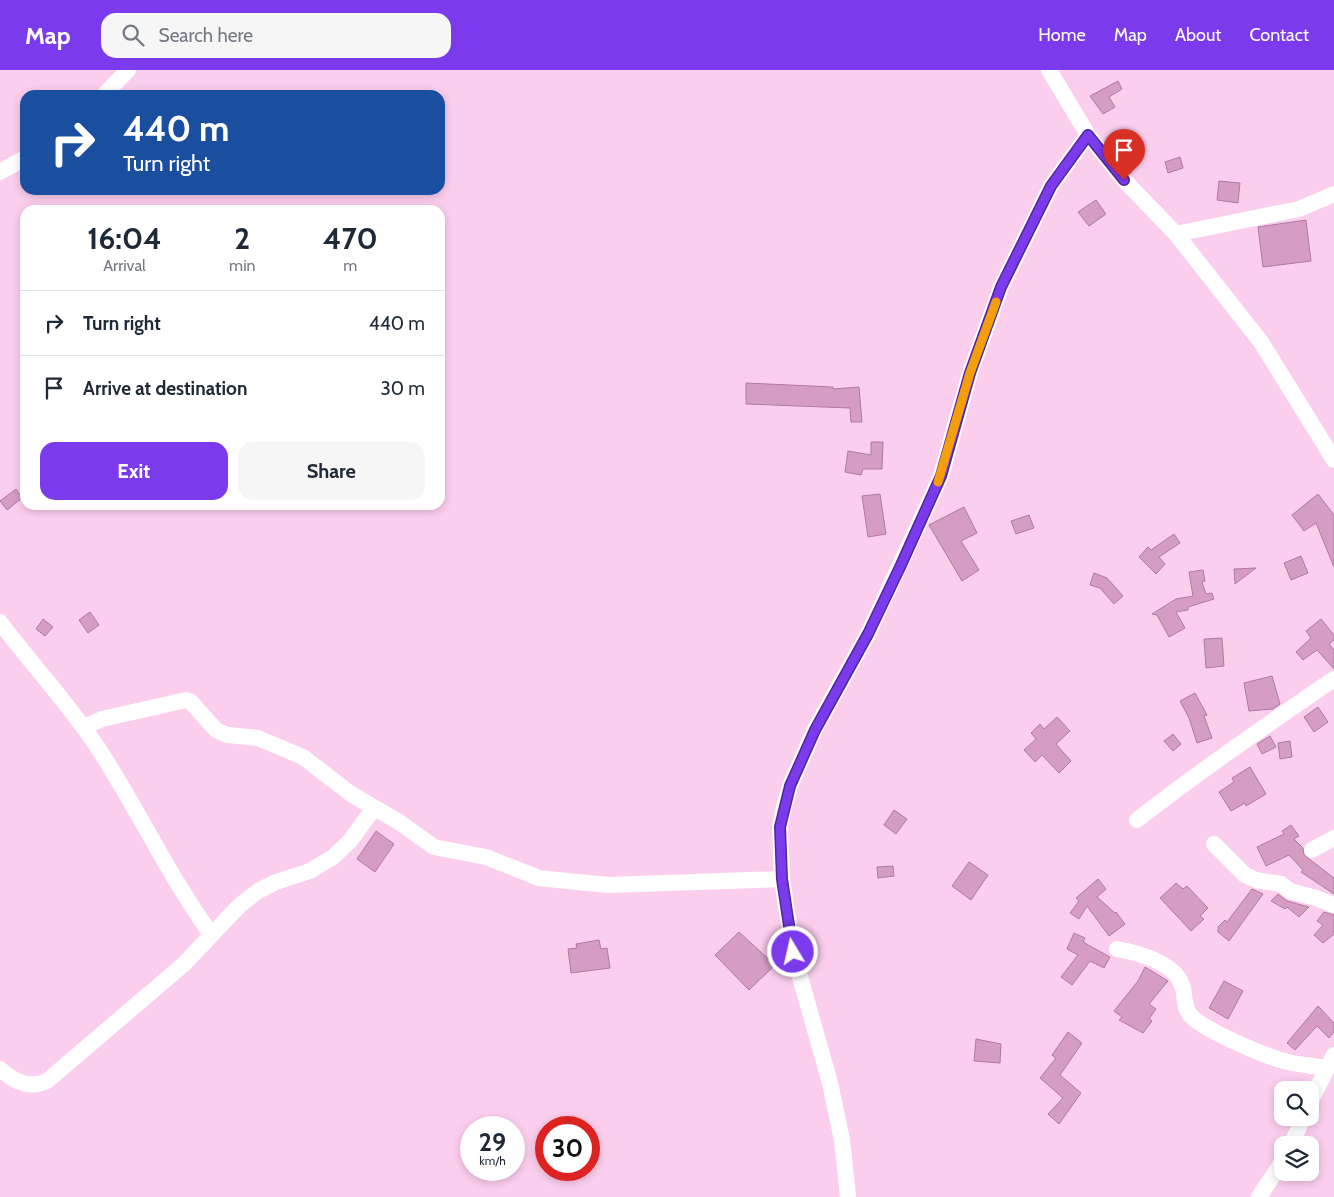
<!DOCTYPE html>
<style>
:root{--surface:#fff;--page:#f6f6f7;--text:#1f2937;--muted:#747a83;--line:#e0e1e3;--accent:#7c3aed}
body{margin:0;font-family:Cabin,sans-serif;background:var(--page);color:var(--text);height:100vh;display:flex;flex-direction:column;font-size:19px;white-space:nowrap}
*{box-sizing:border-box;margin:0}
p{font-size:16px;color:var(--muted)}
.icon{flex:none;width:28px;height:28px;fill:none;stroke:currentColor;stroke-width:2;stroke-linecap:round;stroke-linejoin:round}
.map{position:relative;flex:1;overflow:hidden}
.sheet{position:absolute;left:20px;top:135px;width:425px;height:305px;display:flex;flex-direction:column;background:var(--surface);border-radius:15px;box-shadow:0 2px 8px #0003}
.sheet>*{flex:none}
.top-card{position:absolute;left:20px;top:20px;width:425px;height:105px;border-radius:15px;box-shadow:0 2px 8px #0003;background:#1a4fa0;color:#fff;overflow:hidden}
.controls{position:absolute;left:1274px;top:1011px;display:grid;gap:10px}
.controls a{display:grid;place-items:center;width:45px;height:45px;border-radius:10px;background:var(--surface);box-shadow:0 2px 8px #0003;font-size:25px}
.speed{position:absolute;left:460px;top:1046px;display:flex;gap:10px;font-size:25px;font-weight:700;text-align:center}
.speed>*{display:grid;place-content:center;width:65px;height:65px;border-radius:50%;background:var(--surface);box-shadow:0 2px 8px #0003;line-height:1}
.speed small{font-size:12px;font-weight:400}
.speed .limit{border:8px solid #d22;background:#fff;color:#111}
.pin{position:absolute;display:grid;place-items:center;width:42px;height:42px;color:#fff;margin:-51px -21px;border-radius:50% 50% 50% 0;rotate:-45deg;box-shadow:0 0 5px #0007}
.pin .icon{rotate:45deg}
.me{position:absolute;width:55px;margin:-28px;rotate:351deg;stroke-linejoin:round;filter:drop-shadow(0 0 4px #0008)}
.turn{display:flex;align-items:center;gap:18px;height:105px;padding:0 20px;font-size:22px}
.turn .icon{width:65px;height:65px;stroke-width:2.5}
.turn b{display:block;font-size:35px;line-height:42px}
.eta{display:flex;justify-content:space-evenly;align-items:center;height:85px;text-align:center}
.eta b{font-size:30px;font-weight:700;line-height:35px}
.primary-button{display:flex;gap:10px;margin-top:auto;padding:10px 20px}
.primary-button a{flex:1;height:58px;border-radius:15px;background:var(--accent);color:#fff;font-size:20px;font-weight:700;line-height:58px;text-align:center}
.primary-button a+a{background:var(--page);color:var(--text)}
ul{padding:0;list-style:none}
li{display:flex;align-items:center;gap:15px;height:65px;padding:0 20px;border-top:1px solid var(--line)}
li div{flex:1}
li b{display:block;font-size:19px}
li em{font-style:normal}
header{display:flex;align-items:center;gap:30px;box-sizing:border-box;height:70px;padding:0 25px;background:var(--accent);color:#fff}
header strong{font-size:24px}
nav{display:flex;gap:28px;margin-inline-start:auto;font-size:18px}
.search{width:350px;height:45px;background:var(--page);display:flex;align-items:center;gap:12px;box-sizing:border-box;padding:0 18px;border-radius:15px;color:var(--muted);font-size:19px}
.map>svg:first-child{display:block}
.building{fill:#d59dc4;stroke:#af7aa0}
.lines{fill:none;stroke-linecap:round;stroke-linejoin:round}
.street{stroke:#fff;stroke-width:16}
.route-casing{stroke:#51269a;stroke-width:12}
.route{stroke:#7c3aed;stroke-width:9}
.slow{stroke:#f59e0b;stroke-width:9}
</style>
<header>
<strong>Map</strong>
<div class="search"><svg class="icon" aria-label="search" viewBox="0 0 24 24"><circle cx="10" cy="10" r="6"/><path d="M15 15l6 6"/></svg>Search here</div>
<nav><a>Home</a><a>Map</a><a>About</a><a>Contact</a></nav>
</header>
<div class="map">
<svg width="1334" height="1127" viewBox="0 0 1334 1127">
<rect width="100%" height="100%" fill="#fcceee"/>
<g class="building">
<polygon points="1118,11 1122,19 1109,27 1115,37 1103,44 1090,26"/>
<polygon points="1180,87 1183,98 1168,103 1165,92"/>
<polygon points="1219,111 1240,113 1238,133 1217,130"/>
<polygon points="1096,130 1106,144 1089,156 1078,142"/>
<polygon points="1306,150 1311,191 1263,197 1258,157"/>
<polygon points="746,313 833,317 833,319 859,317 862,352 851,352 850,338 746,334"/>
<polygon points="871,372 883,372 882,399 863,399 861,405 845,402 848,381 871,385"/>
<polygon points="16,419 22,428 7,440 0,431"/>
<polygon points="880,424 886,464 868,467 862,426"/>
<polygon points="1318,424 1334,445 1334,497 1316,453 1304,461 1292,445"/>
<polygon points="964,437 977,463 961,471 979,500 962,511 929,455"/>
<polygon points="1029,445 1034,458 1016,464 1011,451"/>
<polygon points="1174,464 1180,473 1159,487 1165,494 1156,504 1139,487 1148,477 1151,480"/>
<polygon points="1301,486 1308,503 1291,510 1284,493"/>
<polygon points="1256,498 1235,514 1234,499"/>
<polygon points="1203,500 1205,511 1202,512 1206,524 1212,523 1214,529 1188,537 1188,540 1176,542 1185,558 1169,567 1157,545 1152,544 1176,529 1193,526 1189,502"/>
<polygon points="1094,503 1107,508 1123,526 1114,534 1100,518 1090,515"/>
<polygon points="90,542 99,555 88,563 79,550"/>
<polygon points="43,549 53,557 45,566 36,559"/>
<polygon points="1321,549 1334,565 1334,570 1329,574 1334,580 1334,599 1317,580 1303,590 1296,582 1311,568 1306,561"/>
<polygon points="1222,568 1224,596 1206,598 1204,569"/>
<polygon points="1272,606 1280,634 1273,639 1249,641 1244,613"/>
<polygon points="1195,623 1207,645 1204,646 1212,668 1197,673 1189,648 1180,631"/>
<polygon points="1318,637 1328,652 1314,662 1304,647"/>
<polygon points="1057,647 1070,661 1056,674 1071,691 1059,703 1042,685 1035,692 1024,680 1036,669 1031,663 1040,654 1044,659"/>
<polygon points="1173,664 1181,674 1173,681 1164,671"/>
<polygon points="1270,666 1276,677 1262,684 1257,674"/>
<polygon points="1290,671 1292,687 1280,689 1278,673"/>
<polygon points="1250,697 1266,724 1246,736 1245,733 1231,741 1219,722 1234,712 1232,708"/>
<polygon points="894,740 907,749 896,764 884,755"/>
<polygon points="1291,755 1299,766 1294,769 1303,778 1304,785 1334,808 1334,824 1301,802 1303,800 1289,785 1266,796 1257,777 1284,764 1282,761"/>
<polygon points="376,761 394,774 375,802 357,789"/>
<polygon points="969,792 988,805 971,830 952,816"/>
<polygon points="893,796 894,806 878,808 877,797"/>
<polygon points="1098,809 1106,819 1097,827 1115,843 1116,842 1125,854 1109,866 1087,836 1079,849 1070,843 1079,831 1076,828"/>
<polygon points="1176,813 1183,819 1187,816 1208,838 1200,846 1204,849 1191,861 1160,828"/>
<polygon points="1252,819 1263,824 1229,871 1218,862 1218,857 1225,850 1227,852"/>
<polygon points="1278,824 1287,831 1309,837 1299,847 1287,837 1285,839 1271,831"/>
<polygon points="1324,842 1334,845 1334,864 1323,873 1314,865 1323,855 1317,851"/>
<polygon points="739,862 775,895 749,920 715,885"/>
<polygon points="1074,863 1085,868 1083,872 1110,887 1104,898 1090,891 1072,915 1061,907 1078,885 1067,879"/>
<polygon points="599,870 601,879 607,878 610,898 571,903 568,879 577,878 576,874"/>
<polygon points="1145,897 1168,911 1149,934 1156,939 1149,949 1152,951 1143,963 1119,950 1122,947 1114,941 1138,911"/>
<polygon points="1224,911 1243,921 1228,949 1209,938"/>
<polygon points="1318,936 1334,953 1334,962 1329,968 1317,956 1295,980 1287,973"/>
<polygon points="1068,962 1082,973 1060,1005 1081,1023 1059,1054 1048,1044 1063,1028 1040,1008 1056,988 1052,985"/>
<polygon points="976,969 1001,974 1000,993 974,991"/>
</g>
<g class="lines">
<g class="street">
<polyline points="1049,0 1088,65 1124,110 1176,164 1261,272 1334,390"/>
<polyline points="104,25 128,0"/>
<polyline points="0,102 25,88"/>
<polyline points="1176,164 1299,139 1334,124"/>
<path d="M 0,552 C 32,595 69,634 98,678 C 138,739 168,805 211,864"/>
<polyline points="84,657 102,649 186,630 191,632 216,660 227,665 258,668 303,687 351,724 399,752 434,777 486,787 539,808 567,811 609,815 782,809"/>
<path d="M 1137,750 C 1201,700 1267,655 1334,609"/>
<polyline points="1214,774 1245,805 1256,810 1281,814 1290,821 1316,828 1334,835"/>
<polyline points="1312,780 1334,768"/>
<path d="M 1117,879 C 1139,883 1176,892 1183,918 C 1185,928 1184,939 1191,946 C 1206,961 1270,989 1292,993 C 1303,995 1315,996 1326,998"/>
<path d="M 0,999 C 14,1012 30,1019 47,1011 L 184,894 L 239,836 L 258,821 L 276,812 L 310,801 L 333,787 L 350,771 L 374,738"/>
<polyline points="1310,1032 1334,985"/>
<polyline points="1291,1075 1303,1048"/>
<polyline points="848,1127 842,1070 830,1013 793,882 782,809 780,757 784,737 790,716 815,659 868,564 941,406 970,303 1001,217 1051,116 1088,65"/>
<polyline points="1259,1127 1282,1092"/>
</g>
</g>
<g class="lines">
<defs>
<polyline id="route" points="793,882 782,809 780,757 790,716 815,660 868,564 901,495 941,406 970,303 1001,217 1051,116 1088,65 1124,110"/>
</defs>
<use href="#route" class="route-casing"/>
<use href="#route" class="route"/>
<polyline class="slow" points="938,412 970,303 996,232"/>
</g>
</svg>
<div class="controls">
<a><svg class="icon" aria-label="search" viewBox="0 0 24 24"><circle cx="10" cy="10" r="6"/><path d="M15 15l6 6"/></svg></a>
<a><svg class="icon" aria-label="layers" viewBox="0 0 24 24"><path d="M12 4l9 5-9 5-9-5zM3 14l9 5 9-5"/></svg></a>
</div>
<div class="speed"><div>29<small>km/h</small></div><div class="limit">30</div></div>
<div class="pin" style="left:1124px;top:110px;background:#d93025"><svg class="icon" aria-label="arrive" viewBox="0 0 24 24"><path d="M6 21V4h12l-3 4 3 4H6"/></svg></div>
<svg class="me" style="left:793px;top:882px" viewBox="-20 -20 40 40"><circle r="17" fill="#7c3aed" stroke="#fff" stroke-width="3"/><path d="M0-11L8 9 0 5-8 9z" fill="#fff"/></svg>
<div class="top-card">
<div class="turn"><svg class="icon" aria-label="right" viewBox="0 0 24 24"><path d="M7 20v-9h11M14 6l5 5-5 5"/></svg><div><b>440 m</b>Turn right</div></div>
</div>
<section class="sheet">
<div class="eta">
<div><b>16:04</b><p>Arrival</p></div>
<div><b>2</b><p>min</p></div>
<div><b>470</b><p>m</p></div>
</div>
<ul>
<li><svg class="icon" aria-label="right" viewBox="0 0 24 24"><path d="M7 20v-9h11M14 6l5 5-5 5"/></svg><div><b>Turn right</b></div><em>440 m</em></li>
<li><svg class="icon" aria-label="arrive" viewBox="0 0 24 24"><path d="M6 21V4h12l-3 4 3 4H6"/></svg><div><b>Arrive at destination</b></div><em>30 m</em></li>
</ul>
<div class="primary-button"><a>Exit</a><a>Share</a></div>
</section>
</div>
